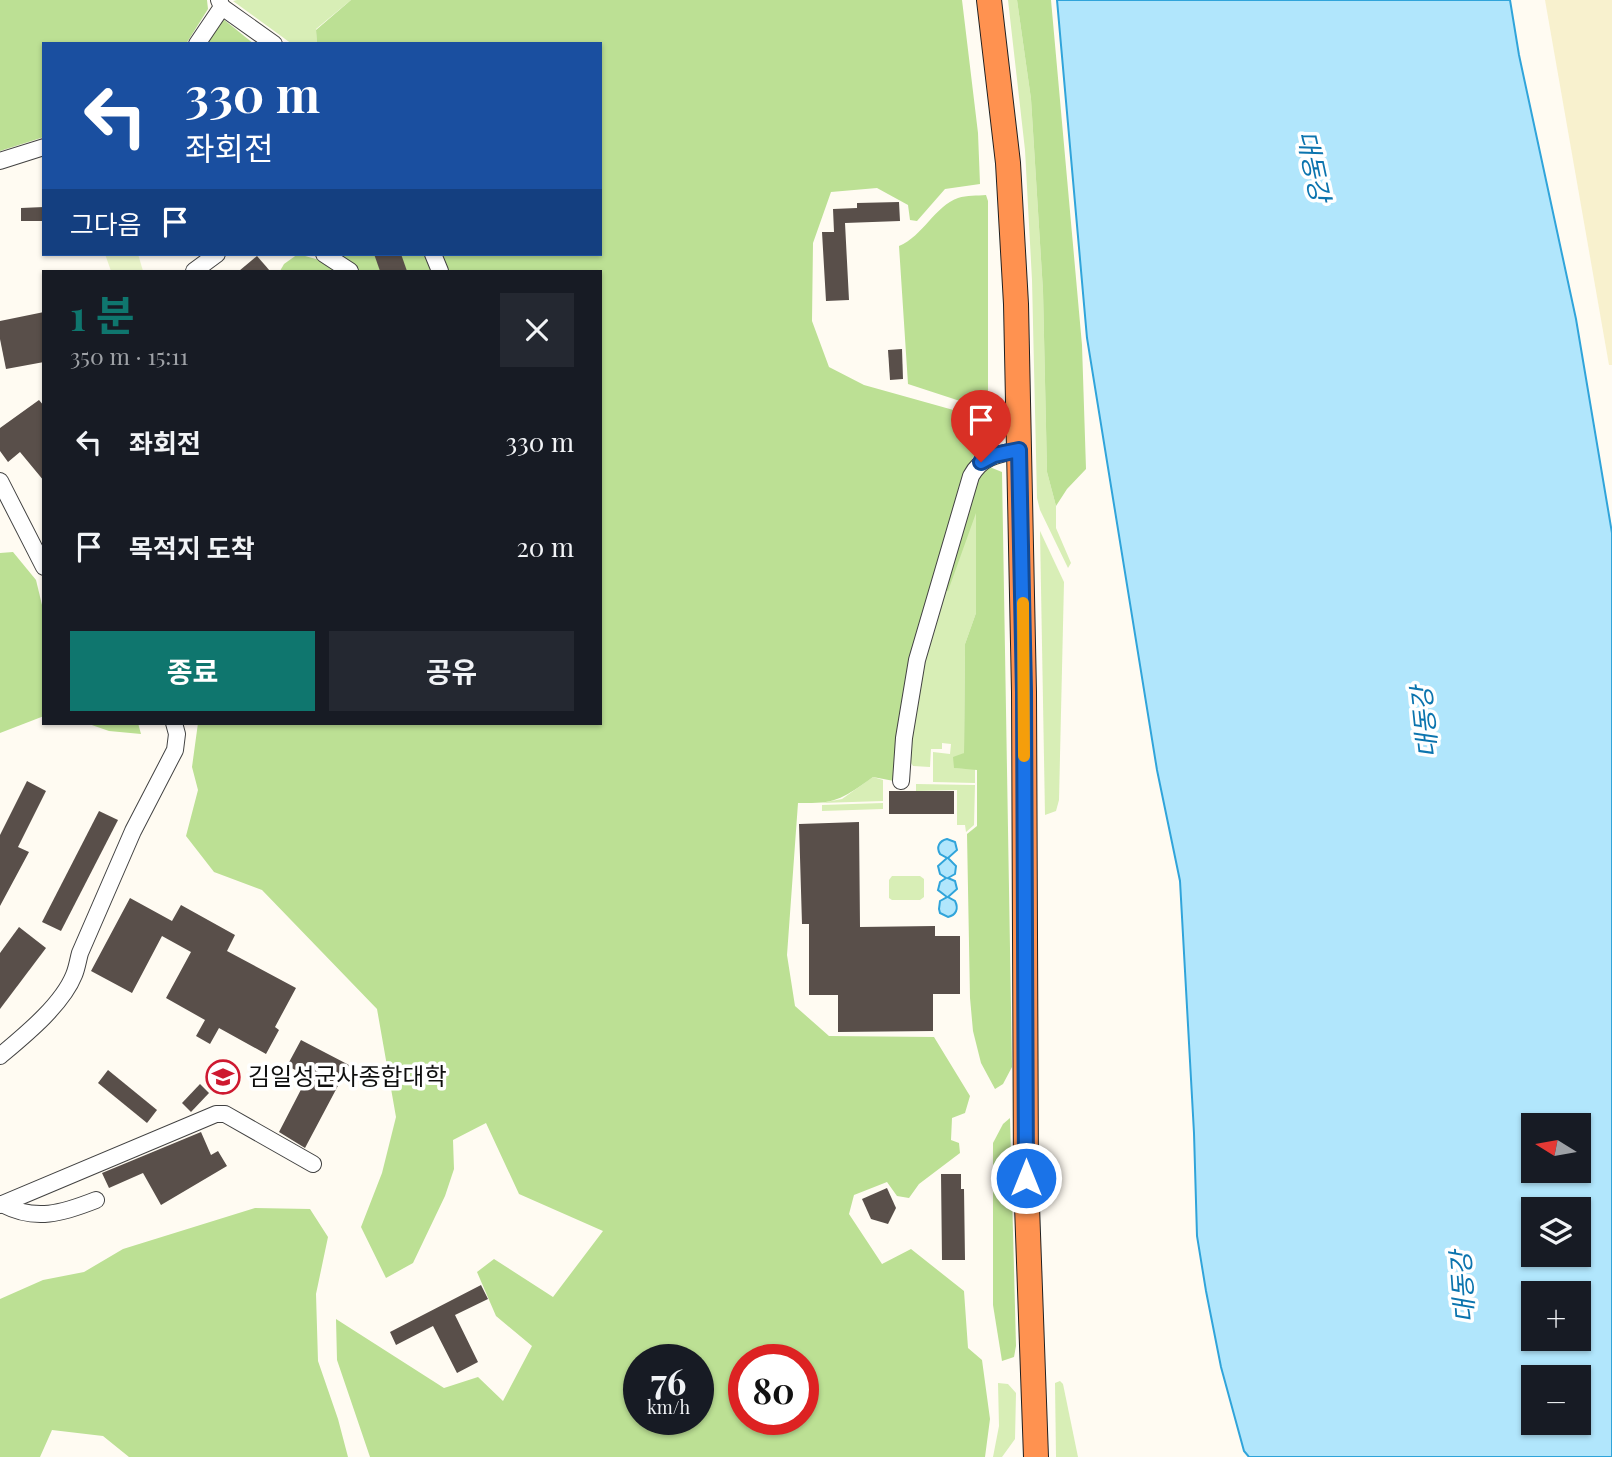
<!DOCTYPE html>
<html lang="ko">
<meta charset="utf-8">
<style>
:root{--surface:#171b24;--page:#242831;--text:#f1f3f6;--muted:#9ea1a6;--accent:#0f766e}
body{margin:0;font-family:"Playfair Display","Noto Sans KR",serif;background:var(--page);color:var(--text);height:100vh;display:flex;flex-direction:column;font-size:26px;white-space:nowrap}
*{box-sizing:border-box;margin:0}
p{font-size:23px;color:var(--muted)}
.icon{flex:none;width:38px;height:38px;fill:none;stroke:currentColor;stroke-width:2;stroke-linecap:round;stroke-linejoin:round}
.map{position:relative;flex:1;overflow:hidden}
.drawer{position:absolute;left:42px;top:270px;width:560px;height:455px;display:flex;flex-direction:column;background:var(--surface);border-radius:0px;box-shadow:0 2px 5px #0004}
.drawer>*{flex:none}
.top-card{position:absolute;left:42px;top:42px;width:560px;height:214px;border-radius:0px;box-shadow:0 2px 5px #0004;background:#1a4fa0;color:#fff;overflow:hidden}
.needle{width:46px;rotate:281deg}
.controls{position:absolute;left:1521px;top:1113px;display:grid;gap:14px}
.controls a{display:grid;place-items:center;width:70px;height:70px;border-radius:0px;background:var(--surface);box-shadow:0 2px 5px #0004;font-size:35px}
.speed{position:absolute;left:623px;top:1344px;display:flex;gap:14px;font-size:35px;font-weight:700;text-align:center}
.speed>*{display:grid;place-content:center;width:91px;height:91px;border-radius:50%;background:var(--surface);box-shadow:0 2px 5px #0004;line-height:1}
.speed small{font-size:18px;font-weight:400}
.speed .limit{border:10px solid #d22;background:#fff;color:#111}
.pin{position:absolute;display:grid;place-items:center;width:60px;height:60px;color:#fff;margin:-72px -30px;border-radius:50% 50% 50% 0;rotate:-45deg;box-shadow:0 0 7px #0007}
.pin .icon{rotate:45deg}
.me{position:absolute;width:77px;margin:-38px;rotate:0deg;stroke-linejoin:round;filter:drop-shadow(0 0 5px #0008)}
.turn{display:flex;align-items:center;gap:24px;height:147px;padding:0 28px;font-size:32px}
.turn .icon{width:91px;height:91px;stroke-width:2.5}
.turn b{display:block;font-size:49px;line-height:60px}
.then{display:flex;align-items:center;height:66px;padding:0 28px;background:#0003;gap:14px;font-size:26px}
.round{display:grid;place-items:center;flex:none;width:74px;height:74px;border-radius:0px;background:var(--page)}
.headline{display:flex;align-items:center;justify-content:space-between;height:119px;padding:0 28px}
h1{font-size:42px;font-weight:700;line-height:52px;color:var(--accent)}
.cta{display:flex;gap:14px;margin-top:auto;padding:14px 28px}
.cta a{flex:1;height:80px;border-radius:0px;background:var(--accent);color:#fff;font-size:28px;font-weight:700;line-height:80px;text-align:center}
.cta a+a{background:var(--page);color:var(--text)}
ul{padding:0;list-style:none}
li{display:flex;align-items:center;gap:21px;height:105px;padding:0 28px}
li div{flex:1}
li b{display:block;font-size:26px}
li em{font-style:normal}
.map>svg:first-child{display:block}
.farmland{fill:#f8f1ce}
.green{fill:#d8eeb6}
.forest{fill:#bce094;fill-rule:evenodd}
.pitch{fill:#e9f4c9}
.water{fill:#b1e6fc;stroke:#30a4da;stroke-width:2;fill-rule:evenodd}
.building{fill:#594f4a}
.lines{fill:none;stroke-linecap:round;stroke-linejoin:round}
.minor-casing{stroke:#424242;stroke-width:18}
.highway-casing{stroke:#202020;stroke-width:26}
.minor{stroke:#fff;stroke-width:16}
.highway{stroke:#ff9250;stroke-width:24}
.route-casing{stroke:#114b97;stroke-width:18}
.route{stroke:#1a73e8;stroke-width:12}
.slow{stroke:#f59e0b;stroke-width:12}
.labels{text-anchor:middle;stroke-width:7;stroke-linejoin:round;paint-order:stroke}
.poi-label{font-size:24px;fill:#0f0f0f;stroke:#fff;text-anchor:start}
.water-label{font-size:26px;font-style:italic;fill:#0b74ae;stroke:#fff}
</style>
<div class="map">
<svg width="1612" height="1457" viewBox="0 0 1612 1457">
<rect width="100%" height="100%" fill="#fffbf2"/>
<polygon class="farmland" points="1545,0 1612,0 1612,365 1609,365"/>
<g class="green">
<polygon points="237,0 351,0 316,29 317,44 292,44 233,1"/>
<polygon points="1008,0 1017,0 1031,99 1043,291 1047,472 1056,506 1056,528 1071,563 1068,568 1040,510 1037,498 1032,280 1025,150"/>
<path d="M 976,511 L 976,613 L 965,644 L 964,753 L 954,768 L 975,769 L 975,783 L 933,782 L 933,752 L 950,754 L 951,744 L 942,743 L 942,749 L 931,749 L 930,767 L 913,766 L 911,763 C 909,746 913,727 915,710 C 925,637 948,578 976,511 Z"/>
<polygon points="1040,531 1064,582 1059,800 1056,811 1045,815"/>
<polygon points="873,777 883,780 883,801 821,803 842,799"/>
<polygon points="916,784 975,785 974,825 966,832 965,825 957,825 957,790 916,791"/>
<polygon points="883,803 883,809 822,811 822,805"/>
<polygon points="892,876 920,876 924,879 924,897 920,900 892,900 889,898 889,880"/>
<polygon points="1060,1381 1063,1384 1078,1457 1056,1457 1055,1383"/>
<polygon points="998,1383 1008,1384 1016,1393 1015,1439 1002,1457 993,1457 999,1426"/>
</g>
<g class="forest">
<polygon points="0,0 207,0 208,9 186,44 44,44 44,137 0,151"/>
<path d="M 351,0 L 962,0 L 978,133 L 980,184 L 945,189 L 917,221 L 910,220 L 908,205 L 877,188 L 831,192 L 813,243 L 812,321 L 829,367 L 864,385 L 957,411 L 960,401 L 908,384 L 899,246 C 923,236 935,206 958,198 C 967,195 977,196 986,195 L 988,201 L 988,409 L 996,443 L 973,457 L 965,473 L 894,781 L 873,777 C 842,799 836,804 798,803 L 787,955 L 795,1006 L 829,1036 L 934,1037 L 970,1096 L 965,1113 L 952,1118 L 951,1140 L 959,1143 L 960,1153 L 919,1184 L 909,1198 L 897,1196 L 887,1182 L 854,1195 L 849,1214 L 882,1264 L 911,1249 L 964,1291 L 968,1348 L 982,1360 L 990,1419 L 985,1457 L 370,1457 L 337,1360 L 336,1319 L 444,1388 L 478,1377 L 503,1401 L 532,1346 L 496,1316 L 477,1272 L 494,1259 L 553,1297 L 603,1231 L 519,1194 L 486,1123 L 453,1140 L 454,1169 L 445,1196 L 413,1263 L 386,1278 L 361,1227 L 382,1173 L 396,1117 L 377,1009 L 262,890 L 214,872 L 186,836 L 198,790 L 192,767 L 198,723 L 600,723 L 600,271 L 447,271 L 441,254 L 600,254 L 600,44 L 317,44 L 316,30 ZM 639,1360 L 698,1360 L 698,1419 L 639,1419 ZM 744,1360 L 803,1360 L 803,1419 L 744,1419 Z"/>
<polygon points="1017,0 1051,0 1082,345 1086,469 1067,489 1056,506 1047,472 1043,291 1031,99"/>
<polygon points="222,18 254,44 204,44"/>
<polygon points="298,254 323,261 336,271 280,271 284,264"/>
<polygon points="335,254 425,254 432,271 355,271"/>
<polygon points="992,468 1002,472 1012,1067 1003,1084 995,1089 981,1063 973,1031 970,998 967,834 977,826 977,770 954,768 953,757 964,753 965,644 976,613 976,513 948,591 943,589 979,476 984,469"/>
<polygon points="13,552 36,580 42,605 44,716 0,733 0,553"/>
<polygon points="86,723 138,723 141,734 109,731"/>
<polygon points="1010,1118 1016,1346 1014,1357 1002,1361 993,1305 993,1143 1003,1124"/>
<polygon points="255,1208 310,1209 328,1237 316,1294 318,1361 338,1419 348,1457 129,1457 103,1436 52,1430 40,1457 0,1457 0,1299 43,1280 84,1272 123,1249"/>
</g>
<polygon class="pitch" points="105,254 138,254 143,271 111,271"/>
<g class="water">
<path d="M 1057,0 L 1510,0 L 1519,55 L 1576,319 L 1612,533 L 1612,1457 L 1249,1457 L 1244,1451 L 1221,1367 L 1206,1291 L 1197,1236 L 1194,1133 L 1180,881 L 1157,770 L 1087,338 ZM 1533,1125 L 1578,1125 L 1578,1171 L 1533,1171 ZM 1533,1209 L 1578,1209 L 1578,1255 L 1533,1255 ZM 1533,1293 L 1578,1293 L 1578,1339 L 1533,1339 ZM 1533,1377 L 1578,1377 L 1578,1423 L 1533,1423 Z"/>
<path d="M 947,839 L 955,842 L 957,850 L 948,858 L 956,866 L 955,874 L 948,878 L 955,881 L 957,889 L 948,897 L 955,901 C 959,909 956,915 948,917 L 940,913 L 939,909 L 940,901 L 947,897 L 938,890 L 940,882 L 946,878 L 940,874 L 938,866 L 947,858 L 940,854 C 936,847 939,841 947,839 Z"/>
</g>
<g class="building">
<polygon points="899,202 900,221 845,223 849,300 826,301 822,232 834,232 833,209 857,208 857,203"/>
<polygon points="44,207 44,221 21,221 21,208"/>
<polygon points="374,254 401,254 407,271 380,271"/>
<polygon points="257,256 270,271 239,271"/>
<polygon points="44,312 44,362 6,369 0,339 0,321"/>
<polygon points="902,349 903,379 890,380 888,350"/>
<polygon points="39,400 44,406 44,481 20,452 8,462 0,451 0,428"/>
<polygon points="27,781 46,791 18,847 29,852 0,906 0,835"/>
<rect x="889" y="791" width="65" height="23"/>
<polygon points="99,811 118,820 61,931 42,922"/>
<polygon points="859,822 860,927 935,926 935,936 960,936 960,994 933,994 933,1031 838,1032 838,995 809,995 809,924 802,924 799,824"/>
<polygon points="130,898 172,921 181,905 235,935 227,951 296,988 275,1027 279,1030 266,1054 219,1028 210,1044 196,1036 205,1020 166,998 191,952 162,936 132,993 91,971"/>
<polygon points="19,927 46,948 0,1009 0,953"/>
<polygon points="301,1040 349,1065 305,1148 279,1132 308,1076 287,1066"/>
<polygon points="108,1070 157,1110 147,1123 98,1083"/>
<polygon points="200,1084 209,1093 191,1112 182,1103"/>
<polygon points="201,1132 211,1155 218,1151 227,1166 161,1205 143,1173 109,1188 102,1173"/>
<polygon points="941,1174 961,1174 961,1189 964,1189 965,1260 942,1260"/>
<polygon points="887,1188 896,1208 888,1224 871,1219 862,1199"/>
<polygon points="481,1285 488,1299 455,1315 478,1362 457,1373 433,1326 396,1345 390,1332"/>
</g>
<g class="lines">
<defs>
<g id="minor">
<polyline points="219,0 222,7 274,44"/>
<polyline points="197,44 222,7"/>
<polyline points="0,161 44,147"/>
<polyline points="324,254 350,271"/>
<polyline points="433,254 440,271"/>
<polyline points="194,271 217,254"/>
<polyline points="0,481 44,567"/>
<path d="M 901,781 L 904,738 L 917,660 L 971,476 C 982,456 999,454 1019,450"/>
<path d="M 0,1056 C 25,1035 62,1005 74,975 C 77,968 78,960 80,953 L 133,831 L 175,750 L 177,734 L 174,723"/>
<path d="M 2,1204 C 35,1222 63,1213 96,1200"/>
<polyline points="0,1205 216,1114 225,1114 313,1164"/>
</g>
<polyline id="highway" points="989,0 1008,163 1016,304 1024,692 1026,1178 1036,1457"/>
</defs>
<use href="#minor" class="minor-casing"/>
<use href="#highway" class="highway-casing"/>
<use href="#minor" class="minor"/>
<use href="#highway" class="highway"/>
</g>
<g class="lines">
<defs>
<polyline id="route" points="981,462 994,455 1019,450 1024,692 1026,1178"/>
</defs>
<use href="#route" class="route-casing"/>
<use href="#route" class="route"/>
<polyline class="slow" points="1023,603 1024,756"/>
</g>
<defs>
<symbol id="university-ring" viewBox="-11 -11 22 22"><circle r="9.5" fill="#fff" stroke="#ce1930" stroke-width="1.5"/><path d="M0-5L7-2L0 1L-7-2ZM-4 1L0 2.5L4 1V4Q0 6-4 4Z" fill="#ce1930"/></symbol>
</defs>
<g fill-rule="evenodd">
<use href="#university-ring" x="204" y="1058" width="38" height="38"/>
</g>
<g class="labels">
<g class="poi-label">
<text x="248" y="1085">김일성군사종합대학</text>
</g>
<g class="water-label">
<text transform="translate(1313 166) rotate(78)" y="9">대동강</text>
<text transform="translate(1425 722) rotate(-96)" y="9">대동강</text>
<text transform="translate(1463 1287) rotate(-94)" y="9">대동강</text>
</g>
</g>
</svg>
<div class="controls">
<a><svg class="needle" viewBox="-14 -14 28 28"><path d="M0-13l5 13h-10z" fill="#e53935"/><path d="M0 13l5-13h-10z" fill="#9ea1a6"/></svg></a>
<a><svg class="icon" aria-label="layers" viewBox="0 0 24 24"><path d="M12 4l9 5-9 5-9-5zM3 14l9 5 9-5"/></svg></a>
<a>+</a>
<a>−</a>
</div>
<div class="speed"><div>76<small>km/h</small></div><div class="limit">80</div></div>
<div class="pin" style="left:981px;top:462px;background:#d93025"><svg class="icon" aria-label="arrive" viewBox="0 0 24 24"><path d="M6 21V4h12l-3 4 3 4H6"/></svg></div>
<svg class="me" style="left:1026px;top:1178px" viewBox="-20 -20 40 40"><circle r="17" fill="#1a73e8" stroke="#fff" stroke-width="3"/><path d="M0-11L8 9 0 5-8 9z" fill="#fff"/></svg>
<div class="top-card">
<div class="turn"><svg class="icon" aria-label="left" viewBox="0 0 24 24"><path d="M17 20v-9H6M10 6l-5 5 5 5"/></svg><div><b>330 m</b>좌회전</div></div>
<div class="then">그다음<svg class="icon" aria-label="arrive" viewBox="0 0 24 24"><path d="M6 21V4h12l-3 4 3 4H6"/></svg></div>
</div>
<section class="drawer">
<div class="headline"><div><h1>1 분</h1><p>350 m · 15:11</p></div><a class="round"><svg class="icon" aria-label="close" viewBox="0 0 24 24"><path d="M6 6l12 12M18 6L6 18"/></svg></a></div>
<ul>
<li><svg class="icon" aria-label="left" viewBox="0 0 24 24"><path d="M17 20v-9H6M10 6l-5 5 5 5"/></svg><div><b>좌회전</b></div><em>330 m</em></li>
<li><svg class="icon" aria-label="arrive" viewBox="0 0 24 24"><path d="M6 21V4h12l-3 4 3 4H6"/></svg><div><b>목적지 도착</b></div><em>20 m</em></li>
</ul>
<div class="cta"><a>종료</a><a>공유</a></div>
</section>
</div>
